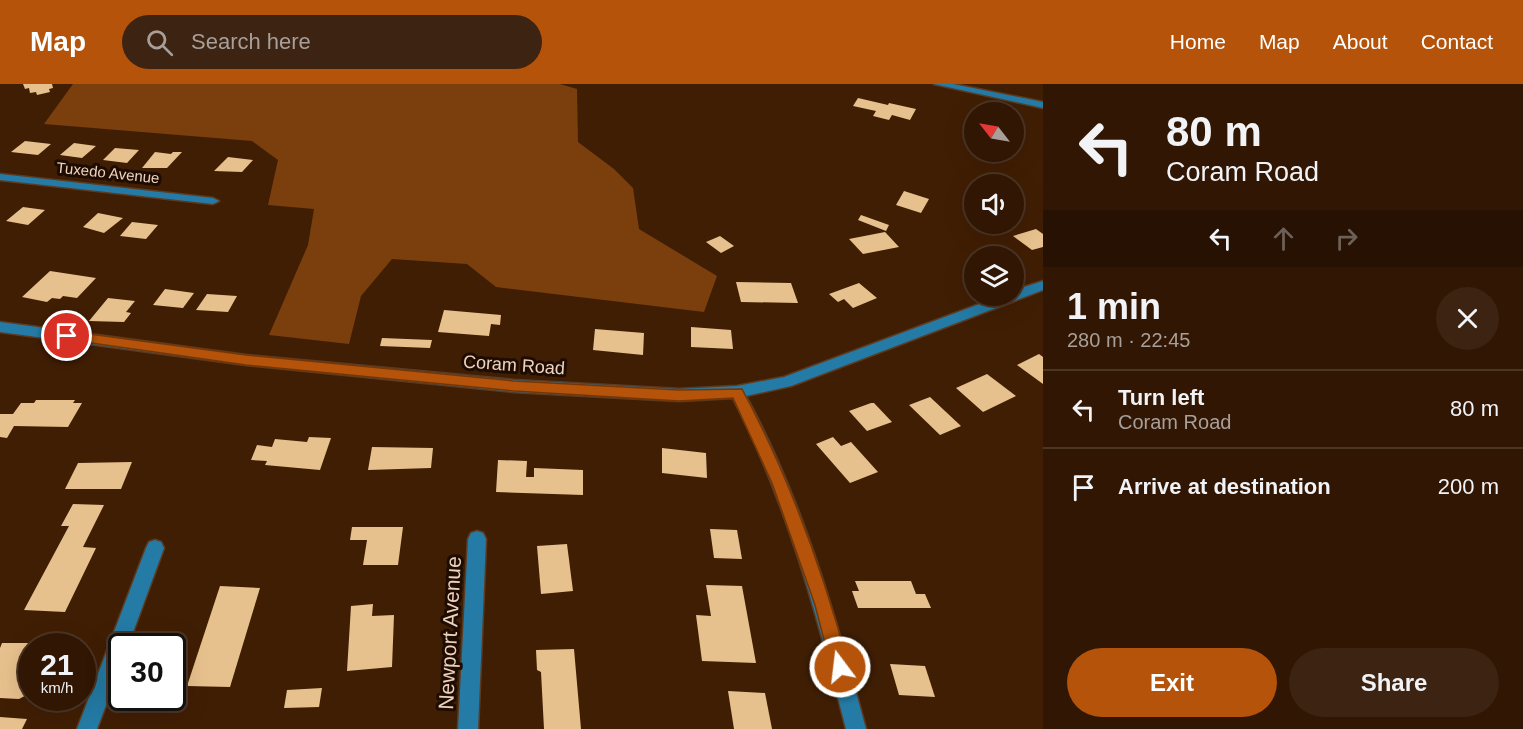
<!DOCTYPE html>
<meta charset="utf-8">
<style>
:root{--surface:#301603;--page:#3c2312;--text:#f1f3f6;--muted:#a89f9a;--line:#4b3525;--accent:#b45309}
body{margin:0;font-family:Helvetica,sans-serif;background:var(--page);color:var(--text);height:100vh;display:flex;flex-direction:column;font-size:22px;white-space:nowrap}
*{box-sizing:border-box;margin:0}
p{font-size:20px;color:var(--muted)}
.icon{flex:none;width:33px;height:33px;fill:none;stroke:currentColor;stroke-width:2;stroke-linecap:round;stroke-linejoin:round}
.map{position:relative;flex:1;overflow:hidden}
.side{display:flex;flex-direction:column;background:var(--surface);width:480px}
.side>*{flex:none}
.banner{background:#301603;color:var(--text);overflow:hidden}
.needle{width:39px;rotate:301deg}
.tools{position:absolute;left:964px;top:18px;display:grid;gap:12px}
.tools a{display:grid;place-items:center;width:60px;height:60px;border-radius:50%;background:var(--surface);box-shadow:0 6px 24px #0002,0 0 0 2px var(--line);font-size:30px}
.speed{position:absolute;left:18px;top:549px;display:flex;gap:12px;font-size:30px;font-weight:700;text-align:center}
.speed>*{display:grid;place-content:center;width:78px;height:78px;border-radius:50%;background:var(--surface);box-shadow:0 6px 24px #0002,0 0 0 2px var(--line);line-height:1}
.speed small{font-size:15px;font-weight:400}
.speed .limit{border:3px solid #111;border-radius:9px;background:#fff;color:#111}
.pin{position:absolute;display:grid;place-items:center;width:51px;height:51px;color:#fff;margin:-26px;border:3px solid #fff;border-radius:50%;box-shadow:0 2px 6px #0007}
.me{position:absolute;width:66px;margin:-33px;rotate:345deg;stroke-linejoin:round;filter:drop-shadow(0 0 4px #0008)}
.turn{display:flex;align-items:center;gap:21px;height:126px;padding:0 24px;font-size:27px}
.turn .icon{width:78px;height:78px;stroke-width:2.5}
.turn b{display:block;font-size:42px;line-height:51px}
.lanes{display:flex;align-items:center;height:57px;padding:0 24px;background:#0003;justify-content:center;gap:30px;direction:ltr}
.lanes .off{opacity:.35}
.round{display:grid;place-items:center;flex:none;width:63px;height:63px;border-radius:32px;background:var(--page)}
.overview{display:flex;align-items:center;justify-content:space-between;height:102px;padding:0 24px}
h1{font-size:36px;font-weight:700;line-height:45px}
.cta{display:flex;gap:12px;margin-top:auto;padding:12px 24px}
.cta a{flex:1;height:69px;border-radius:36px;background:var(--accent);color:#fff;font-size:24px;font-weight:700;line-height:69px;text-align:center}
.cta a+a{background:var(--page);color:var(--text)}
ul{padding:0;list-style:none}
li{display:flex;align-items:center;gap:18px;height:78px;padding:0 24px;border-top:2px solid var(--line)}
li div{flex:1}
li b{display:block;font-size:22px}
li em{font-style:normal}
header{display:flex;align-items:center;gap:36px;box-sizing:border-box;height:84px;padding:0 30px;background:var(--accent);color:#fff}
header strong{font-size:28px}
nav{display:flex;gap:33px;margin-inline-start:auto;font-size:21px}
.search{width:420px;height:54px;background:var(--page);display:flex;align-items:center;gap:15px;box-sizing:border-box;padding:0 21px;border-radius:33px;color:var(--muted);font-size:22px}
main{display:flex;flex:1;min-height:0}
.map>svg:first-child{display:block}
.forest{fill:#7a3f0c}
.building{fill:#e7c18d}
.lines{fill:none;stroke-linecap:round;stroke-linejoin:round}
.minor-casing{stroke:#5c3b22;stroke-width:3}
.minor{fill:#247ba5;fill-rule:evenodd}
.route{fill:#b45309;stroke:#753606;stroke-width:1.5}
.labels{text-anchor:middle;stroke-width:6;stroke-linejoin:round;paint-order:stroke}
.far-street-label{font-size:15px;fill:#eed2c0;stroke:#1e0c01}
.street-label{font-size:18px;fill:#eed2c0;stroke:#1e0c01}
.near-street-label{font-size:21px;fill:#eed2c0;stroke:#1e0c01}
</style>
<header>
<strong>Map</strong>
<div class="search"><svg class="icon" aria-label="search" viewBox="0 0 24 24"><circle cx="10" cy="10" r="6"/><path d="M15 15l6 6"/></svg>Search here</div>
<nav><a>Home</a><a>Map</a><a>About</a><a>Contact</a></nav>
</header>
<main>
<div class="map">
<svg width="1043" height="645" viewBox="0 0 1043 645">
<rect width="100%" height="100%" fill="#401e04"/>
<polygon class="forest" points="73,0 560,0 577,5 578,58 614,85 633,104 639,145 717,192 704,228 496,203 467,180 392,175 361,212 349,260 269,251 308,161 314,125 268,121 278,76 252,57 44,40"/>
<g class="building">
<polygon points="23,0 52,0 53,4 49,5 50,8 37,11 36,8 30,9 29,4 25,5"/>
<polygon points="858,14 888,21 889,19 916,25 910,36 892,31 889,36 873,32 876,27 853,22"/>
<polygon points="25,57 51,60 38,71 11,68"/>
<polygon points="74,59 96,62 82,74 60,71"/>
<polygon points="115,64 139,66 127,79 103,76"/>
<polygon points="155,68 171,70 173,68 182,68 167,84 142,84"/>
<polygon points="228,73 253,76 242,88 214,87"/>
<polygon points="904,107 929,115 921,129 896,121"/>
<polygon points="23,123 45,126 28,141 6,137"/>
<polygon points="98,129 123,134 104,149 83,143"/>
<polygon points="861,131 889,141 886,147 858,136"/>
<polygon points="132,138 158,141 146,155 120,152"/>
<polygon points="1036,145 1043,150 1043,163 1032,166 1013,152"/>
<polygon points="885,148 899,163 863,170 849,155"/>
<polygon points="720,152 734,162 721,169 706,158"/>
<polygon points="50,187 96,194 77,214 63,212 60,215 52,214 47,218 22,213"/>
<polygon points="736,198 791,199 798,219 741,218"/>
<polygon points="859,199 877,214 853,224 844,215 838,218 829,210"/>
<polygon points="165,205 194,209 183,224 153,221"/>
<polygon points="207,210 237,212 228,228 196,226"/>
<polygon points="108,214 135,217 126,228 131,229 124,238 89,237"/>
<polygon points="444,226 501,231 500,241 491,240 489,252 438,248"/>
<polygon points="691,243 731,246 733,265 691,263"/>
<polygon points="595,245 644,249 643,271 593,266"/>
<polygon points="382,254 432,256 430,264 380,262"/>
<polygon points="1039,270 1043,273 1043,300 1017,281"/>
<polygon points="987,290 1016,312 983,328 956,304"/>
<polygon points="930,313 961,342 940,351 909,321"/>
<polygon points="36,316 75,316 73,319 82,319 68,343 14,342 7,354 0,353 0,330 13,330 21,319 34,319"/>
<polygon points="871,319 874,319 892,338 867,347 849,327"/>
<polygon points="309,353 331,354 320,386 265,381 267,377 251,376 257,361 272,363 275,355 307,358"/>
<polygon points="833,353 841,362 851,358 878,388 850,399 816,360"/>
<polygon points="372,363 433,364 431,384 368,386"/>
<polygon points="662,364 706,369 707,394 662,389"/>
<polygon points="498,376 527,377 526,393 534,393 534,384 583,386 583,411 496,408"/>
<polygon points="132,378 121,405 65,405 78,379"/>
<polygon points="73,420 104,421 83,463 96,464 65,528 24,526 69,442 61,442"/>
<polygon points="352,443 403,443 398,481 363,481 367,456 350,456"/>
<polygon points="710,445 737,446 742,475 714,474"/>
<polygon points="567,460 573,507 541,510 537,462"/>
<polygon points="855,497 911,497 916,510 925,510 931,524 858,524 852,507 859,507"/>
<polygon points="706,501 742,502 756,579 702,577 696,531 711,532"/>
<polygon points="220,502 260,504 230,603 187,602"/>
<polygon points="373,520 372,532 394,531 392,583 347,587 351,522"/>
<polygon points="2,559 58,559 57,562 32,562 32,608 19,615 0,614 0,564"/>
<polygon points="574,565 581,645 544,645 541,588 537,586 536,566"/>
<polygon points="890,580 925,582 935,613 899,611"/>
<polygon points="322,604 319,623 284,624 287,606"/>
<polygon points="728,607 765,609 772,645 734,645"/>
<polygon points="0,633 27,635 22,645 0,645"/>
</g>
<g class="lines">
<defs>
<g id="minor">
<polygon points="934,0 953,0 1043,18 1043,24"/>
<polygon points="0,90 213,114 219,117 213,120 0,96"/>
<path d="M 1043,197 L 1043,206 L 791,302 L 746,312 C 803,417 835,530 866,645 L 846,645 C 817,531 787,419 733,314 L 679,317 L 514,308 L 246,281 L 0,248 L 0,238 L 246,271 L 514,296 L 679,305 L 737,302 L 784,293 L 1001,212 L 1014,212 L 1014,206 Z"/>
<polygon points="477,447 483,449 486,455 478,645 458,645 468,455 471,449"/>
<polygon points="155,456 161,458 164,464 128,562 122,562 122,579 97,645 77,645 146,464 149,458"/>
</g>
</defs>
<use href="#minor" class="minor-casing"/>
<use href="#minor" class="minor"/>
</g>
<path class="route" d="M 67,247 L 246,271 L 514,297 L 679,306 L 742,305 C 789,392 823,487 849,583 L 846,589 L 840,592 L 834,589 L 831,583 L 815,521 L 772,399 L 733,314 L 679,317 L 514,307 L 246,281 L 63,255 L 61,252 L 63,249 Z"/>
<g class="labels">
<g class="far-street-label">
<text transform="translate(108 89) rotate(6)" y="5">Tuxedo Avenue</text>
</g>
<g class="street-label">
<text transform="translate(514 281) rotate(4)" y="6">Coram Road</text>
</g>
<g class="near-street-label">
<text transform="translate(450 549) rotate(-87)" y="7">Newport Avenue</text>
</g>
</g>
</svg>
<div class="tools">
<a><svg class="needle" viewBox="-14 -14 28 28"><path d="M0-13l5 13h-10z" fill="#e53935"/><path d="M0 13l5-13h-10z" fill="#a89f9a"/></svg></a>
<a><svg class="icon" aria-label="sound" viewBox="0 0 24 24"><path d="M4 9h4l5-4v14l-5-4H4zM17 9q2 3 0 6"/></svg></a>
<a><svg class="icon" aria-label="layers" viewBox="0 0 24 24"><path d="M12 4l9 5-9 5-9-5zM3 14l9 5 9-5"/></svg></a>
</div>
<div class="speed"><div>21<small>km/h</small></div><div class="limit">30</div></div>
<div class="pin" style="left:67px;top:252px;background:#d93025"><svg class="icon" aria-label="arrive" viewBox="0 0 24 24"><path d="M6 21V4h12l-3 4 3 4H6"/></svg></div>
<svg class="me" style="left:840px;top:583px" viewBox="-20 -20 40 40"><circle r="17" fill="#b45309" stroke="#fff" stroke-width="3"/><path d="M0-11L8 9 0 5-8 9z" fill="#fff"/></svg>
</div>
<section class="side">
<div class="banner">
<div class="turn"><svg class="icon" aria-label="left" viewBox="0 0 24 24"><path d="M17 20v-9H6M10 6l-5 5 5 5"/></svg><div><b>80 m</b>Coram Road</div></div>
<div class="lanes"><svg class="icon" aria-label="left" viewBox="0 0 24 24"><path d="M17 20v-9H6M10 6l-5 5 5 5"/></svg><svg class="icon off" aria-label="ahead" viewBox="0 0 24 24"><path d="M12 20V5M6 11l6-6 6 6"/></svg><svg class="icon off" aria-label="right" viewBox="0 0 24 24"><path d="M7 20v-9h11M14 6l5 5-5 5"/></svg></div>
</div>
<div class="overview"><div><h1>1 min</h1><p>280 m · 22:45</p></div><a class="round"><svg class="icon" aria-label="close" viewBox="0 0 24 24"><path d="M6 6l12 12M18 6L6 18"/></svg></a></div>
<ul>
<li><svg class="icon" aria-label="left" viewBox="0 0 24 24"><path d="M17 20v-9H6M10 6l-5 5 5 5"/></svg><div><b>Turn left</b><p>Coram Road</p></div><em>80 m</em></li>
<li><svg class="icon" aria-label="arrive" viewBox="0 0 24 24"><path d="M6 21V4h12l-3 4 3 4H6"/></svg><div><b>Arrive at destination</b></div><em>200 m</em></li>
</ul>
<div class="cta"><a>Exit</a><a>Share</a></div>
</section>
</main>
